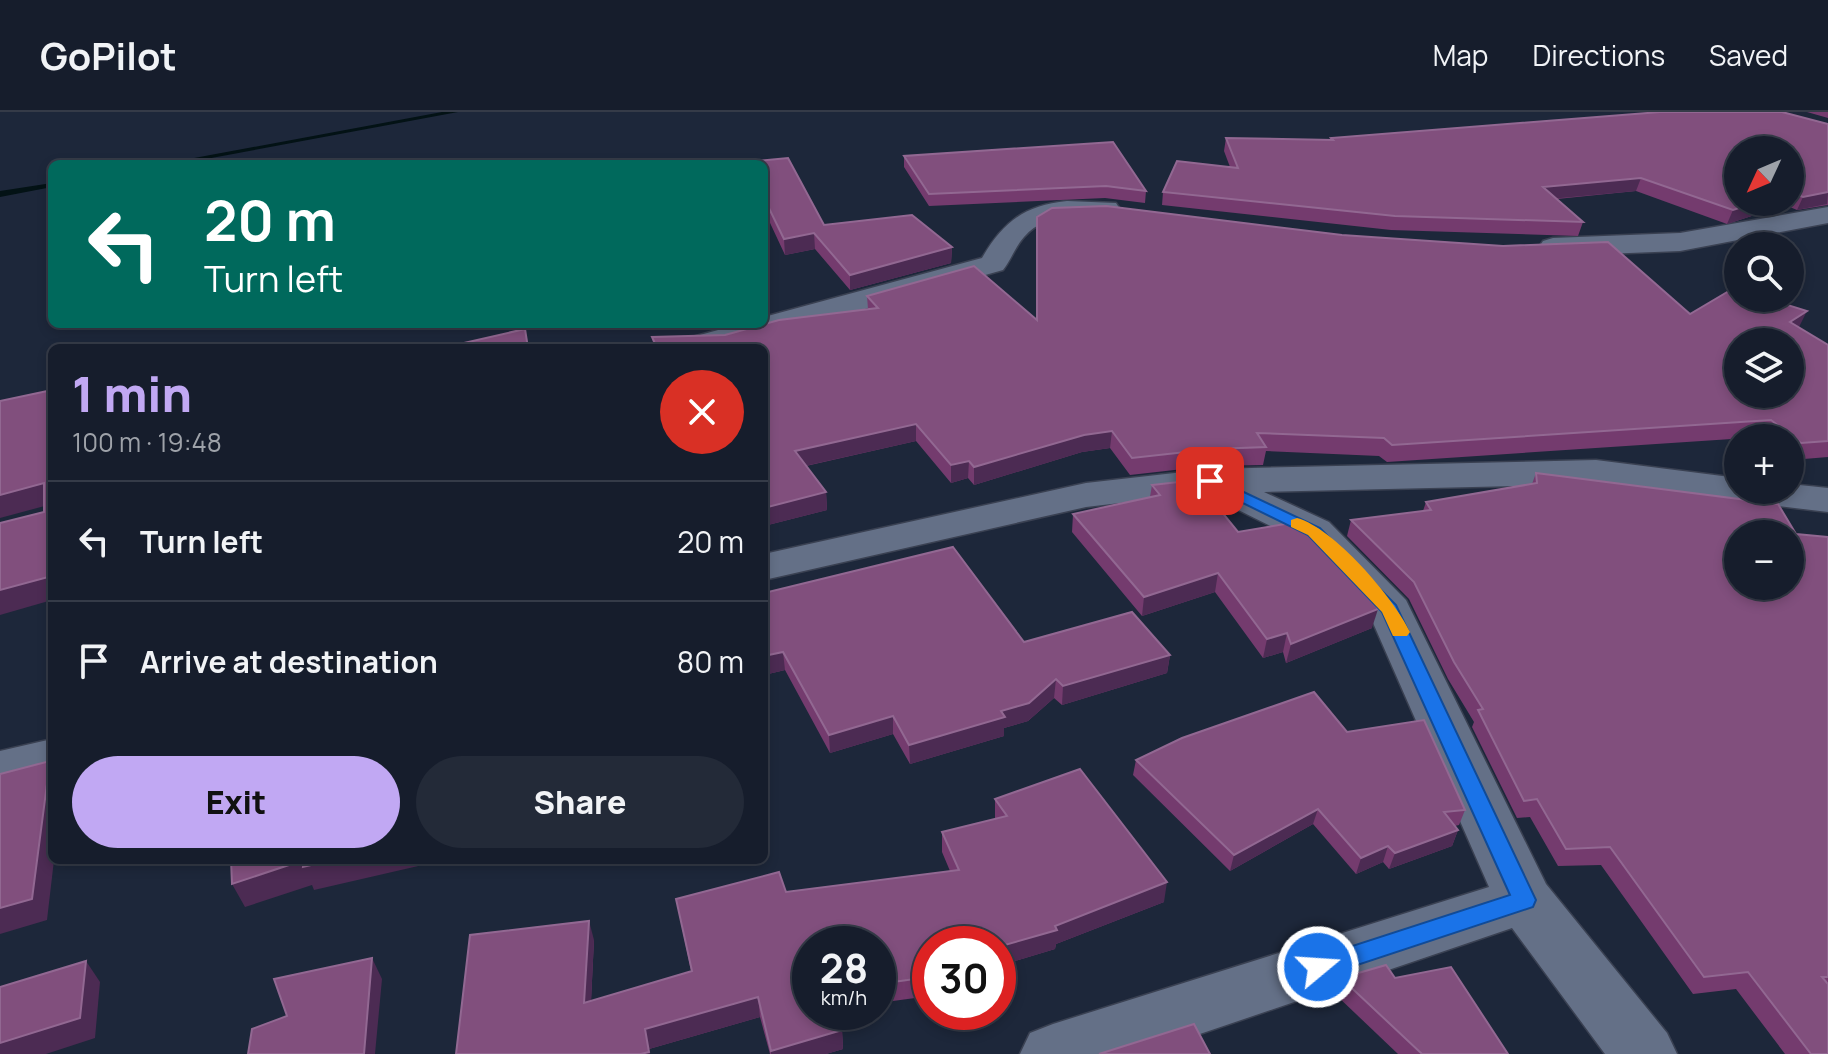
<!DOCTYPE html>
<meta charset="utf-8">
<style>
:root{--surface:#161d2c;--page:#232a38;--text:#f1f3f6;--muted:#9ea2a9;--line:#353b48;--accent:#c1a8f3}
body{margin:0;font-family:Manrope,sans-serif;background:var(--page);color:var(--text);height:100vh;display:flex;flex-direction:column;font-size:30px;white-space:nowrap}
*{box-sizing:border-box;margin:0}
p{font-size:26px;color:var(--muted)}
.icon{flex:none;width:44px;height:44px;fill:none;stroke:currentColor;stroke-width:2;stroke-linecap:round;stroke-linejoin:round}
.map{position:relative;flex:1;overflow:hidden}
.drawer{position:absolute;left:48px;top:232px;width:720px;height:520px;display:flex;flex-direction:column;background:var(--surface);border-radius:12px;box-shadow:0 4px 12px #0003,0 0 0 2px var(--line)}
.drawer>*{flex:none}
.top-card{position:absolute;left:48px;top:48px;width:720px;height:168px;border-radius:12px;box-shadow:0 4px 12px #0003,0 0 0 2px var(--line);background:#00695c;color:#fff;overflow:hidden}
.needle{width:52px;rotate:226deg}
.fabs{position:absolute;left:1724px;top:24px;display:grid;gap:16px}
.fabs a{display:grid;place-items:center;width:80px;height:80px;border-radius:50%;background:var(--surface);box-shadow:0 4px 12px #0003,0 0 0 2px var(--line);font-size:40px}
.speed{position:absolute;left:792px;top:814px;display:flex;gap:16px;font-size:40px;font-weight:700;text-align:center}
.speed>*{display:grid;place-content:center;width:104px;height:104px;border-radius:50%;background:var(--surface);box-shadow:0 4px 12px #0003,0 0 0 2px var(--line);line-height:1}
.speed small{font-size:20px;font-weight:400}
.speed .limit{border:12px solid #d22;background:#fff;color:#111}
.pin{position:absolute;display:grid;place-items:center;width:68px;height:68px;color:#fff;margin:-34px;border-radius:16px;box-shadow:0 4px 12px #0006}
.me{position:absolute;width:88px;margin:-44px;rotate:72deg;stroke-linejoin:round;filter:drop-shadow(0 0 6px #0008)}
.turn{display:flex;align-items:center;gap:28px;height:168px;padding:0 24px;font-size:36px}
.turn .icon{width:104px;height:104px;stroke-width:2.5}
.turn b{display:block;font-size:56px;line-height:68px}
.round{display:grid;place-items:center;flex:none;width:84px;height:84px;border-radius:42px;background:var(--page)}
.headline{display:flex;align-items:center;justify-content:space-between;height:136px;padding:0 24px}
h1{font-size:48px;font-weight:800;line-height:60px;color:var(--accent)}
.primary-button{display:flex;gap:16px;margin-top:auto;padding:16px 24px}
.primary-button a{flex:1;height:92px;border-radius:48px;background:var(--accent);color:#111;font-size:32px;font-weight:800;line-height:92px;text-align:center}
.primary-button a+a{background:var(--page);color:var(--text)}
ul{padding:0;list-style:none}
li{display:flex;align-items:center;gap:24px;height:120px;padding:0 24px;border-top:2px solid var(--line)}
li div{flex:1}
li b{display:block;font-size:30px}
li em{font-style:normal}
header{display:flex;align-items:center;gap:48px;box-sizing:border-box;height:112px;padding:0 40px;background:var(--surface);border-bottom:2px solid var(--line)}
header strong{font-size:38px}
nav{display:flex;gap:44px;margin-inline-start:auto;font-size:28px}
.map>svg:first-child{display:block}
.lines{fill:none;stroke-linecap:round;stroke-linejoin:round}
.stream{fill:#031215;fill-rule:evenodd}
.street-casing{stroke:#3a4152;stroke-width:3}
.street{fill:#647087;fill-rule:evenodd}
.wall{fill:#743b6e;fill-rule:evenodd}
.shaded-wall{fill:#4c2b53}
.building{fill:#814f7d;stroke:#926892;stroke-width:2;fill-rule:evenodd}
.route{fill:#1a73e8;stroke:#114b97;stroke-width:2}
.slow{fill:#f59e0b}
</style>
<header>
<strong>GoPilot</strong>
<nav><a>Map</a><a>Directions</a><a>Saved</a></nav>
</header>
<div class="map">
<svg width="1828" height="942" viewBox="0 0 1828 942">
<rect width="100%" height="100%" fill="#1d273a"/>
<g class="lines">
<g class="stream">
<polygon points="442,0 458,0 179,52 162,52"/>
<polygon points="52,71 52,75 0,85 0,79"/>
</g>
<defs>
<g id="street">
<path d="M 1067,89 L 1116,91 L 1120,97 L 1116,103 C 1083,111 1049,96 1024,125 C 1015,135 1011,148 1003,158 L 727,236 L 673,236 L 678,229 L 740,212 L 764,212 L 764,205 L 982,146 C 1003,110 1025,93 1067,89 Z"/>
<polygon points="1828,95 1828,111 1680,139 1553,144 1543,141 1539,135 1543,129 1553,126 1680,121"/>
<polygon points="1596,348 1738,366 1738,378 1790,378 1790,372 1828,376 1828,400 1596,372 1264,380 1329,410 1406,488 1546,772 1667,921 1677,942 1605,942 1512,816 1141,942 1020,942 1030,921 1053,912 1489,775 1370,504 1299,428 1204,381 1086,395 764,468 764,442 1086,371 1210,357"/>
<polygon points="52,627 52,665 0,677 0,639"/>
</g>
</defs>
<use href="#street" class="street-casing"/>
<use href="#street" class="street"/>
</g>
<g class="wall">
<polygon points="1807,0 1828,0 1828,6"/>
<path d="M 1828,12 L 1828,93 L 1797,98 L 1785,93 L 1727,112 L 1636,79 L 1557,87 L 1583,110 L 1578,124 L 1391,118 L 1162,93 L 1163,80 L 1230,55 L 1224,39 L 1226,26 L 1330,28 L 1331,26 ZM 1790,38 L 1790,90 L 1738,90 Z"/>
<polygon points="904,44 1146,79 1145,91 1105,86 929,94 904,55"/>
<polygon points="788,46 824,113 912,103 952,135 951,151 850,178 815,137 785,143 764,98 764,52 747,52 747,50"/>
<polygon points="1037,105 1690,202 1799,216 1828,233 1828,345 1792,348 1790,346 1790,326 1764,326 1762,325 1387,350 1379,344 1266,339 1263,353 1210,354 1130,363 1110,336 1082,340 974,373 968,366 951,371 916,329 806,354 826,380 827,398 764,414 764,236 654,236 652,225 725,223 868,197 867,184 1036,207"/>
<polygon points="1536,361 1796,422 1828,425 1828,942 1785,942 1736,877 1693,882 1601,753 1558,754 1530,705 1517,706 1472,615 1474,610 1448,567 1409,487 1347,424 1351,408 1423,399 1426,390 1532,372"/>
<polygon points="1152,373 1238,420 1372,516 1286,551 1283,540 1263,546 1215,480 1142,504 1072,420 1073,402 1150,385"/>
<polygon points="764,481 1024,530 1170,543 1167,561 1062,593 1054,586 1028,609 1004,616 1004,624 910,652 893,622 830,641 785,558 764,563"/>
<polygon points="1347,620 1465,698 1459,713 1455,714 1458,718 1452,734 1389,757 1383,750 1356,762 1313,712 1230,759 1133,663 1136,648"/>
<polygon points="995,687 1164,790 1056,832 1055,837 998,854 998,832 930,832 930,884 878,891 878,832 810,832 842,918 843,937 826,942 770,942 760,905 649,937 470,823 594,828 591,889 691,859 676,787 786,780 950,759 942,740 942,720 995,707"/>
<polygon points="1341,866 1395,866 1508,942 1398,942 1335,882"/>
</g>
<g class="shaded-wall">
<polygon points="1641,66 1636,79 1539,88 1543,75"/>
<polygon points="1828,80 1827,92 1797,98 1803,85"/>
<polygon points="1758,90 1786,90 1785,93 1727,112 1733,98"/>
<polygon points="814,121 815,137 785,143 784,127"/>
<polygon points="952,135 951,151 850,178 850,163"/>
<polygon points="1807,199 1799,215 1783,226 1790,210"/>
<polygon points="916,312 916,329 796,356 795,339"/>
<polygon points="1112,319 1110,336 1082,340 974,373 974,355 1084,323"/>
<polygon points="969,349 968,366 951,371 951,353"/>
<polygon points="44,371 52,392 0,406 0,383"/>
<polygon points="826,380 827,398 764,414 764,396"/>
<polygon points="1218,461 1215,480 1142,504 1144,485"/>
<polygon points="51,464 52,488 0,503 0,478"/>
<polygon points="1378,497 1372,516 1286,551 1291,532"/>
<polygon points="1287,521 1283,540 1263,546 1267,527"/>
<polygon points="783,540 785,558 764,563 764,544"/>
<polygon points="1170,543 1167,561 1062,593 1063,574"/>
<polygon points="1056,567 1054,586 1028,609 1004,616 1004,624 910,652 909,633 1001,599"/>
<polygon points="893,604 893,622 830,641 829,623"/>
<polygon points="50,649 52,652 52,748 54,748 47,808 0,822 0,796"/>
<polygon points="1318,697 1313,712 1230,759 1234,743"/>
<polygon points="1458,718 1452,734 1389,757 1395,741"/>
<polygon points="1388,734 1383,750 1356,762 1361,746"/>
<polygon points="304,748 440,748 440,749 314,778 312,773 245,795 232,772"/>
<polygon points="1167,770 1164,790 1056,832 1055,837 998,854 998,835"/>
<polygon points="589,809 594,828 590,910 584,891"/>
<polygon points="372,846 382,867 375,942 364,942"/>
<polygon points="86,849 100,870 95,926 46,942 0,942 0,931"/>
<polygon points="758,885 760,905 649,937 650,942 641,942 645,917"/>
<polygon points="842,918 843,937 826,942 771,942 771,939"/>
</g>
<g class="building">
<polygon points="1660,0 1782,0 1828,12 1828,80 1803,85 1790,80 1790,38 1738,38 1738,90 1758,90 1733,98 1641,66 1543,75 1583,110 1395,104 1163,80 1177,49 1238,56 1226,26 1333,28 1331,26"/>
<polygon points="1113,30 1146,79 1106,74 929,82 904,44"/>
<polygon points="788,46 824,113 912,103 952,135 850,163 814,121 784,127 764,86 764,52 748,52 747,50"/>
<path d="M 1106,94 L 1342,123 L 1503,134 L 1608,130 L 1690,202 L 1734,176 L 1738,177 L 1738,186 L 1765,186 L 1807,199 L 1790,210 L 1828,233 L 1828,329 L 1801,331 L 1771,308 L 1392,333 L 1384,326 L 1257,321 L 1266,335 L 1213,337 L 1132,346 L 1112,319 L 1084,323 L 974,355 L 969,349 L 951,353 L 916,312 L 795,339 L 826,380 L 764,396 L 764,236 L 657,236 L 652,225 L 725,223 L 779,208 L 878,196 L 867,184 L 974,154 L 1037,208 L 1037,105 L 1052,96 ZM 1738,230 L 1790,230 L 1790,282 L 1738,282 Z"/>
<polygon points="525,217 528,236 442,236"/>
<polygon points="52,278 52,464 0,478 0,411 44,400 44,371 0,383 0,289"/>
<path d="M 1536,361 L 1778,392 L 1796,422 L 1828,425 L 1828,865 L 1822,865 L 1828,872 L 1828,942 L 1811,942 L 1748,860 L 1704,865 L 1610,735 L 1566,737 L 1537,687 L 1524,689 L 1478,598 L 1483,597 L 1454,550 L 1414,470 L 1351,408 L 1431,398 L 1426,390 L 1537,371 ZM 1738,422 L 1790,422 L 1790,474 L 1738,474 Z"/>
<polygon points="1196,368 1238,420 1297,410 1301,412 1373,487 1378,497 1291,532 1287,521 1267,527 1218,461 1144,485 1073,402 1160,383 1152,373"/>
<polygon points="953,435 1024,530 1132,500 1170,543 1063,574 1056,567 1029,591 1001,599 1005,605 909,633 893,604 829,623 783,540 764,544 764,481"/>
<polygon points="1314,580 1347,620 1424,608 1465,698 1444,700 1458,718 1395,741 1388,734 1361,746 1318,697 1234,743 1136,648 1182,626"/>
<polygon points="50,649 32,787 0,796 0,662"/>
<polygon points="1080,657 1167,770 1055,814 1057,818 998,835 998,832 930,832 930,865 878,872 878,832 810,832 810,900 836,900 842,918 771,939 758,885 645,917 649,940 641,942 456,942 470,823 589,809 584,891 692,859 676,787 779,760 786,780 959,758 942,720 1007,704 995,687"/>
<polygon points="231,748 332,748 303,755 304,748 232,772"/>
<polygon points="372,846 364,942 248,942 252,917 287,904 274,867"/>
<polygon points="86,849 80,906 0,931 0,875"/>
<polygon points="1386,853 1395,866 1451,855 1508,942 1422,942 1341,866"/>
<polygon points="1194,912 1210,942 1099,942"/>
</g>
<polygon class="route" points="1210,364 1320,416 1396,493 1536,788 1533,795 1318,866 1309,863 1305,855 1309,848 1510,783 1382,500 1308,423 1204,372 1202,369"/>
<path class="slow" d="M 1297,406 C 1334,416 1394,486 1410,520 L 1407,524 L 1393,524 L 1382,500 L 1308,423 L 1291,415 L 1291,408 Z"/>
</svg>
<div class="fabs">
<a><svg class="needle" viewBox="-14 -14 28 28"><path d="M0-13l5 13h-10z" fill="#e53935"/><path d="M0 13l5-13h-10z" fill="#9ea2a9"/></svg></a>
<a><svg class="icon" aria-label="search" viewBox="0 0 24 24"><circle cx="10" cy="10" r="6"/><path d="M15 15l6 6"/></svg></a>
<a><svg class="icon" aria-label="layers" viewBox="0 0 24 24"><path d="M12 4l9 5-9 5-9-5zM3 14l9 5 9-5"/></svg></a>
<a>+</a>
<a>−</a>
</div>
<div class="speed"><div>28<small>km/h</small></div><div class="limit">30</div></div>
<div class="pin" style="left:1210px;top:369px;background:#d93025"><svg class="icon" aria-label="arrive" viewBox="0 0 24 24"><path d="M6 21V4h12l-3 4 3 4H6"/></svg></div>
<svg class="me" style="left:1318px;top:855px" viewBox="-20 -20 40 40"><circle r="17" fill="#1a73e8" stroke="#fff" stroke-width="3"/><path d="M0-11L8 9 0 5-8 9z" fill="#fff"/></svg>
<div class="top-card">
<div class="turn"><svg class="icon" aria-label="left" viewBox="0 0 24 24"><path d="M17 20v-9H6M10 6l-5 5 5 5"/></svg><div><b>20 m</b>Turn left</div></div>
</div>
<section class="drawer">
<div class="headline"><div><h1>1 min</h1><p>100 m · 19:48</p></div><a class="round" style="background:#d93025;color:#fff"><svg class="icon" aria-label="close" viewBox="0 0 24 24"><path d="M6 6l12 12M18 6L6 18"/></svg></a></div>
<ul>
<li><svg class="icon" aria-label="left" viewBox="0 0 24 24"><path d="M17 20v-9H6M10 6l-5 5 5 5"/></svg><div><b>Turn left</b></div><em>20 m</em></li>
<li><svg class="icon" aria-label="arrive" viewBox="0 0 24 24"><path d="M6 21V4h12l-3 4 3 4H6"/></svg><div><b>Arrive at destination</b></div><em>80 m</em></li>
</ul>
<div class="primary-button"><a>Exit</a><a>Share</a></div>
</section>
</div>
